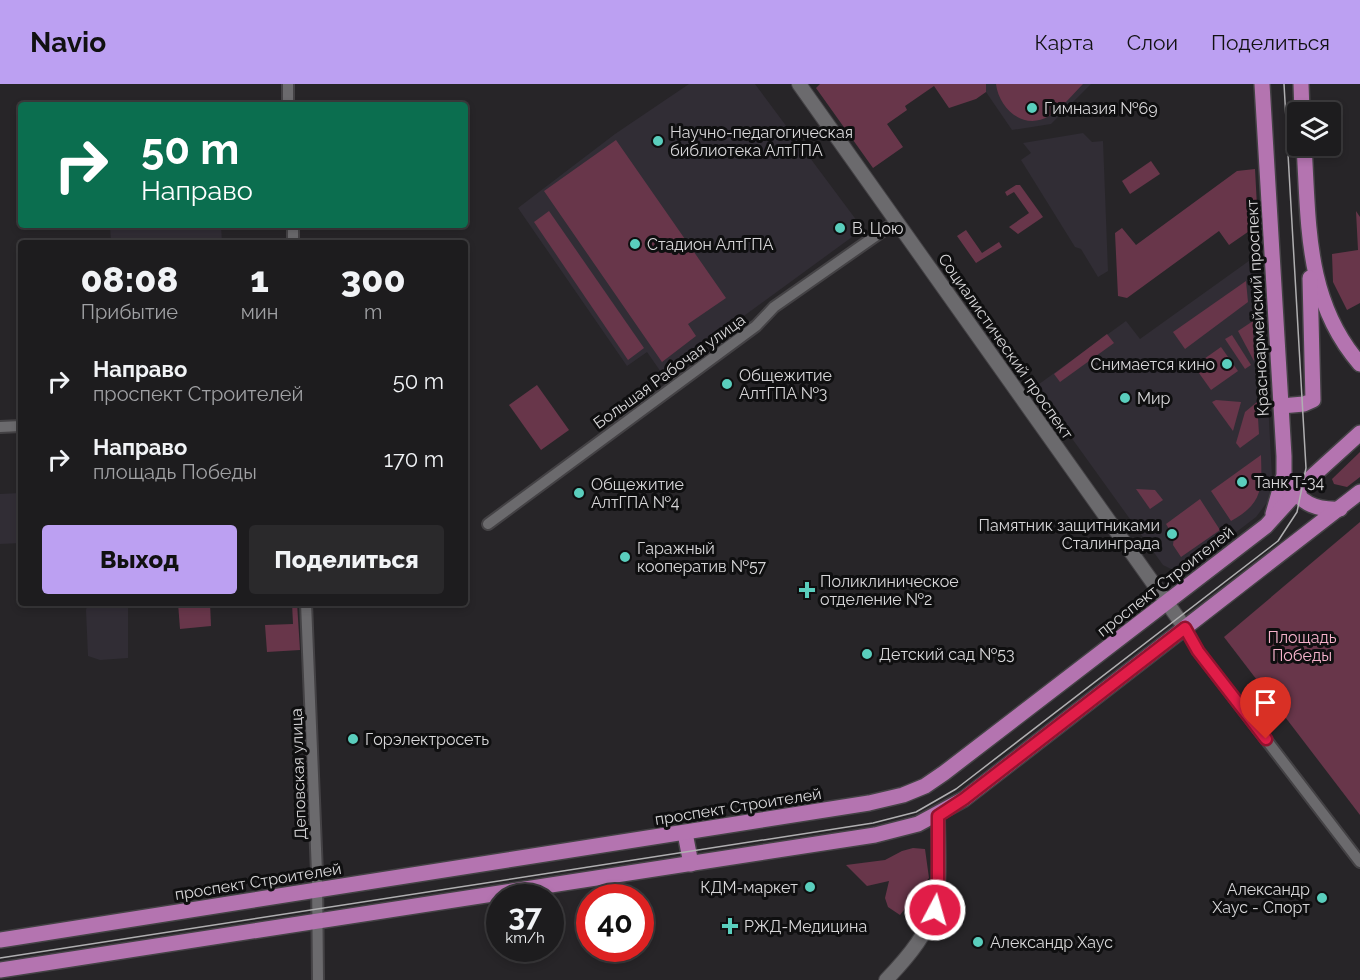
<!DOCTYPE html>
<html lang="ru">
<meta charset="utf-8">
<style>
:root{--surface:#1d1c1e;--page:#2a292b;--text:#f1f3f6;--muted:#a0a1a4;--line:#3b3a3c;--accent:#bca0f2}
body{margin:0;font-family:Raleway,sans-serif;background:var(--page);color:var(--text);height:100vh;display:flex;flex-direction:column;font-size:22px;white-space:nowrap}
*{box-sizing:border-box;margin:0}
p{font-size:20px;color:var(--muted)}
.icon{flex:none;width:33px;height:33px;fill:none;stroke:currentColor;stroke-width:2;stroke-linecap:round;stroke-linejoin:round}
.map{position:relative;flex:1;overflow:hidden}
.side{position:absolute;left:18px;top:156px;width:450px;height:366px;display:flex;flex-direction:column;background:var(--surface);border-radius:6px;box-shadow:0 3px 9px #0003,0 0 0 2px var(--line)}
.side>*{flex:none}
.top-card{position:absolute;left:18px;top:18px;width:450px;height:126px;border-radius:6px;box-shadow:0 3px 9px #0003,0 0 0 2px var(--line);background:#0b6e4f;color:#fff;overflow:hidden}
.fabs{position:absolute;left:1287px;top:18px;display:grid;gap:12px}
.fabs a{display:grid;place-items:center;width:54px;height:54px;border-radius:6px;background:var(--surface);box-shadow:0 3px 9px #0003,0 0 0 2px var(--line);font-size:30px}
.speed{position:absolute;left:486px;top:800px;display:flex;gap:12px;font-size:30px;font-weight:700;text-align:center}
.speed>*{display:grid;place-content:center;width:78px;height:78px;border-radius:50%;background:var(--surface);box-shadow:0 3px 9px #0003,0 0 0 2px var(--line);line-height:1}
.speed small{font-size:15px;font-weight:400}
.speed .limit{border:9px solid #d22;background:#fff;color:#111}
.pin{position:absolute;display:grid;place-items:center;width:51px;height:51px;color:#fff;margin:-62px -26px;border-radius:50% 50% 50% 0;rotate:-45deg;box-shadow:0 0 6px #0007}
.pin .icon{rotate:45deg}
.me{position:absolute;width:66px;margin:-33px;rotate:6deg;stroke-linejoin:round;filter:drop-shadow(0 0 4px #0008)}
.turn{display:flex;align-items:center;gap:21px;height:126px;padding:0 24px;font-size:27px}
.turn .icon{width:78px;height:78px;stroke-width:2.5}
.turn b{display:block;font-size:42px;line-height:51px}
.eta{display:flex;justify-content:space-evenly;align-items:center;height:102px;text-align:center}
.eta b{font-size:36px;font-weight:800;line-height:42px}
.cta{display:flex;gap:12px;margin-top:auto;padding:12px 24px}
.cta a{flex:1;height:69px;border-radius:6px;background:var(--accent);color:#111;font-size:24px;font-weight:800;line-height:69px;text-align:center}
.cta a+a{background:var(--page);color:var(--text)}
ul{padding:0;list-style:none}
li{display:flex;align-items:center;gap:18px;height:78px;padding:0 24px}
li div{flex:1}
li b{display:block;font-size:22px}
li em{font-style:normal}
header{display:flex;align-items:center;gap:36px;box-sizing:border-box;height:84px;padding:0 30px;background:var(--accent);color:#111}
header strong{font-size:28px}
nav{display:flex;gap:33px;margin-inline-start:auto;font-size:21px}
.map>svg:first-child{display:block}
.built{fill:#312d35}
.green{fill:#68364a}
.lines{fill:none;stroke-linecap:round;stroke-linejoin:round}
.minor-casing{stroke:#444245;stroke-width:14}
.tertiary-casing{stroke:#444245;stroke-width:16}
.primary-casing{stroke:#444245;stroke-width:18}
.minor{stroke:#6b6a6d;stroke-width:10}
.tertiary{stroke:#6b6a6d;stroke-width:14}
.primary{stroke:#b474b0;stroke-width:15}
.tram{stroke:#b0afb1;stroke-width:1.5}
.route-casing{stroke:#92132f;stroke-width:15}
.route{stroke:#e11d48;stroke-width:10}
.poi-dot{fill:#5acebd;stroke:#0f0f10;stroke-width:2}
.labels{text-anchor:middle;stroke-width:6;stroke-linejoin:round;paint-order:stroke}
.poi-label{font-size:16px;fill:#d8d7d9;stroke:#0f0f10;text-anchor:start}
.street-label{font-size:16px;fill:#d8d7d9;stroke:#0f0f10}
.park-label{font-size:16px;fill:#f7b3cc;stroke:#0f0f10}
</style>
<header>
<strong>Navio</strong>
<nav><a>Карта</a><a>Слои</a><a>Поделиться</a></nav>
</header>
<div class="map">
<svg width="1360" height="896" viewBox="0 0 1360 896">
<rect width="100%" height="100%" fill="#272528"/>
<g class="built">
<polygon points="689,0 755,0 863,145 663,291 647,268 627,282 518,124 615,50"/>
<polygon points="986,0 1091,0 1051,40 1012,46 986,8"/>
<polygon points="1083,49 1092,58 1103,57 1108,187 1098,193 1081,165 1075,163 1021,76 1031,69 1023,59"/>
<polygon points="110,141 221,141 222,159 111,159"/>
<polygon points="1260,169 1272,393 1268,417 1256,433 1188,485 1175,487 1163,481 1035,303 1126,237 1140,255"/>
<polygon points="21,409 21,459 0,460 0,410"/>
<polygon points="88,519 128,519 128,574 100,576 88,572 86,526"/>
</g>
<g class="green">
<polygon points="820,0 986,0 986,8 976,15 949,24 934,2 905,22 907,26 887,40 903,63 873,84 816,4"/>
<path d="M 996,0 L 1083,0 C 1073,10 1061,25 1049,32 C 1024,47 999,25 996,0 Z"/>
<polygon points="616,56 726,214 688,240 696,252 662,278 544,107"/>
<polygon points="1151,77 1160,90 1130,110 1122,97"/>
<polygon points="1255,85 1258,141 1229,161 1219,147 1127,214 1118,212 1115,149 1122,144 1136,161 1237,87"/>
<polygon points="1016,101 1020,101 1043,133 1018,150 1009,143 1029,129 1014,108 1007,112 1005,108"/>
<polygon points="549,127 644,264 628,276 534,138"/>
<polygon points="1356,127 1360,133 1360,219 1347,226 1333,198 1332,170 1358,166"/>
<polygon points="966,146 982,169 999,158 1002,163 976,179 957,152"/>
<polygon points="1246,197 1248,218 1185,265 1173,248"/>
<polygon points="1253,237 1254,277 1238,247"/>
<polygon points="1107,250 1114,259 1060,298 1054,290"/>
<polygon points="1232,251 1251,281 1245,285 1225,255"/>
<polygon points="1221,263 1238,287 1211,306 1194,282"/>
<polygon points="537,301 569,346 541,366 509,321"/>
<polygon points="1216,316 1241,318 1233,347 1212,318"/>
<polygon points="1257,318 1259,350 1240,364 1236,359 1245,328"/>
<polygon points="1360,368 1360,393 1347,403 1334,400 1332,395"/>
<path d="M 1261,371 C 1262,405 1263,419 1231,437 L 1211,407 Z"/>
<polygon points="1136,405 1155,406 1163,416 1150,425"/>
<polygon points="1200,415 1220,446 1181,473 1173,461 1174,453 1166,440"/>
<polygon points="1360,438 1360,731 1224,553"/>
<polygon points="178,519 210,519 211,542 180,545"/>
<polygon points="292,519 297,519 300,566 267,568 265,541 293,540"/>
<polygon points="913,764 925,765 929,794 900,831 888,823 885,814 889,797 867,802 846,781 885,776 902,767"/>
</g>
<g class="lines">
<defs>
<g id="minor">
<polyline points="288,0 288,21"/>
<polyline points="293,141 293,159"/>
<polyline points="0,343 21,342"/>
<polyline points="488,440 756,242 774,223 897,137"/>
<polyline points="306,519 317,789 318,896"/>
<polyline points="1185,544 1198,567 1360,778"/>
</g>
<g id="tertiary">
<polyline points="799,0 1185,544"/>
<path d="M 886,896 C 946,834 939,813 938,732"/>
</g>
<g id="primary">
<polyline points="1262,0 1284,372 1284,391 1273,430"/>
<polyline points="1301,0 1302,28"/>
<path d="M 1304,62 C 1309,140 1305,217 1360,280"/>
<polyline points="1281,322 1304,320 1313,316 1310,194"/>
<path d="M 1292,401 C 1300,421 1320,426 1340,425"/>
<polyline points="685,749 691,780"/>
<polyline points="0,856 869,719 903,711 925,702 944,689 1266,442 1305,399 1360,349"/>
<polyline points="0,886 875,751 918,740 964,715 1360,408"/>
</g>
</defs>
<use href="#minor" class="minor-casing"/>
<use href="#tertiary" class="tertiary-casing"/>
<use href="#primary" class="primary-casing"/>
<use href="#minor" class="minor"/>
<use href="#tertiary" class="tertiary"/>
<use href="#primary" class="primary"/>
<polyline class="tram" points="0,874 873,739 916,728 956,705 1278,457 1297,428 1306,384 1284,0"/>
</g>
<g class="lines">
<defs>
<polyline id="route" points="935,826 938,810 938,732 964,715 1185,544 1198,567 1266,655"/>
</defs>
<use href="#route" class="route-casing"/>
<use href="#route" class="route"/>
</g>
<g class="poi-dot">
<circle cx="1032" cy="24" r="6"/>
<circle cx="658" cy="57" r="6"/>
<circle cx="840" cy="144" r="6"/>
<circle cx="635" cy="160" r="6"/>
<circle cx="1227" cy="280" r="6"/>
<circle cx="727" cy="300" r="6"/>
<circle cx="1125" cy="314" r="6"/>
<circle cx="1242" cy="398" r="6"/>
<circle cx="579" cy="409" r="6"/>
<circle cx="1172" cy="450" r="6"/>
<circle cx="625" cy="473" r="6"/>
<path d="M804 497h6v6h6v6h-6v6h-6v-6h-6v-6h6z"/>
<circle cx="867" cy="570" r="6"/>
<circle cx="353" cy="655" r="6"/>
<circle cx="810" cy="803" r="6"/>
<circle cx="1322" cy="814" r="6"/>
<path d="M727 833h6v6h6v6h-6v6h-6v-6h-6v-6h6z"/>
<circle cx="978" cy="858" r="6"/>
</g>
<g class="labels">
<g class="poi-label">
<text x="1044" y="30">Гимназия №69</text>
<text x="670" y="54">Научно-педагогическая<tspan x="670" dy="18">библиотека АлтГПА</tspan></text>
<text x="852" y="150">В. Цою</text>
<text x="647" y="166">Стадион АлтГПА</text>
<text x="1215" y="286" text-anchor="end">Снимается кино</text>
<text x="739" y="297">Общежитие<tspan x="739" dy="18">АлтГПА №3</tspan></text>
<text x="1137" y="320">Мир</text>
<text x="1254" y="404">Танк Т-34</text>
<text x="591" y="406">Общежитие<tspan x="591" dy="18">АлтГПА №4</tspan></text>
<text x="1160" y="447" text-anchor="end">Памятник защитниками<tspan x="1160" dy="18">Сталинграда</tspan></text>
<text x="637" y="470">Гаражный<tspan x="637" dy="18">кооператив №57</tspan></text>
<text x="820" y="503">Поликлиническое<tspan x="820" dy="18">отделение №2</tspan></text>
<text x="879" y="576">Детский сад №53</text>
<text x="365" y="661">Горэлектросеть</text>
<text x="798" y="809" text-anchor="end">КДМ-маркет</text>
<text x="1310" y="811" text-anchor="end">Александр<tspan x="1310" dy="18">Хаус - Спорт</tspan></text>
<text x="744" y="848">РЖД-Медицина</text>
<text x="990" y="864">Александр Хаус</text>
</g>
<g class="street-label">
<text transform="translate(1257 224) rotate(-93)" y="6">Красноармейский проспект</text>
<text transform="translate(1006 262) rotate(55)" y="6">Социалистический проспект</text>
<text transform="translate(669 287) rotate(-36)" y="6">Большая Рабочая улица</text>
<text transform="translate(1165 497) rotate(-38)" y="6">проспект Строителей</text>
<text transform="translate(298 690) rotate(-92)" y="6">Деповская улица</text>
<text transform="translate(738 722) rotate(-9)" y="6">проспект Строителей</text>
<text transform="translate(258 797) rotate(-9)" y="6">проспект Строителей</text>
</g>
<g class="park-label">
<text x="1302" y="559">Площадь<tspan x="1302" dy="18">Победы</tspan></text>
</g>
</g>
</svg>
<div class="fabs">
<a><svg class="icon" aria-label="layers" viewBox="0 0 24 24"><path d="M12 4l9 5-9 5-9-5zM3 14l9 5 9-5"/></svg></a>
</div>
<div class="speed"><div>37<small>km/h</small></div><div class="limit">40</div></div>
<div class="pin" style="left:1266px;top:655px;background:#d93025"><svg class="icon" aria-label="arrive" viewBox="0 0 24 24"><path d="M6 21V4h12l-3 4 3 4H6"/></svg></div>
<svg class="me" style="left:935px;top:826px" viewBox="-20 -20 40 40"><circle r="17" fill="#e11d48" stroke="#fff" stroke-width="3"/><path d="M0-11L8 9 0 5-8 9z" fill="#fff"/></svg>
<div class="top-card">
<div class="turn"><svg class="icon" aria-label="right" viewBox="0 0 24 24"><path d="M7 20v-9h11M14 6l5 5-5 5"/></svg><div><b>50 m</b>Направо</div></div>
</div>
<section class="side">
<div class="eta">
<div><b>08:08</b><p>Прибытие</p></div>
<div><b>1</b><p>мин</p></div>
<div><b>300</b><p>m</p></div>
</div>
<ul>
<li><svg class="icon" aria-label="right" viewBox="0 0 24 24"><path d="M7 20v-9h11M14 6l5 5-5 5"/></svg><div><b>Направо</b><p>проспект Строителей</p></div><em>50 m</em></li>
<li><svg class="icon" aria-label="right" viewBox="0 0 24 24"><path d="M7 20v-9h11M14 6l5 5-5 5"/></svg><div><b>Направо</b><p>площадь Победы</p></div><em>170 m</em></li>
</ul>
<div class="cta"><a>Выход</a><a>Поделиться</a></div>
</section>
</div>
